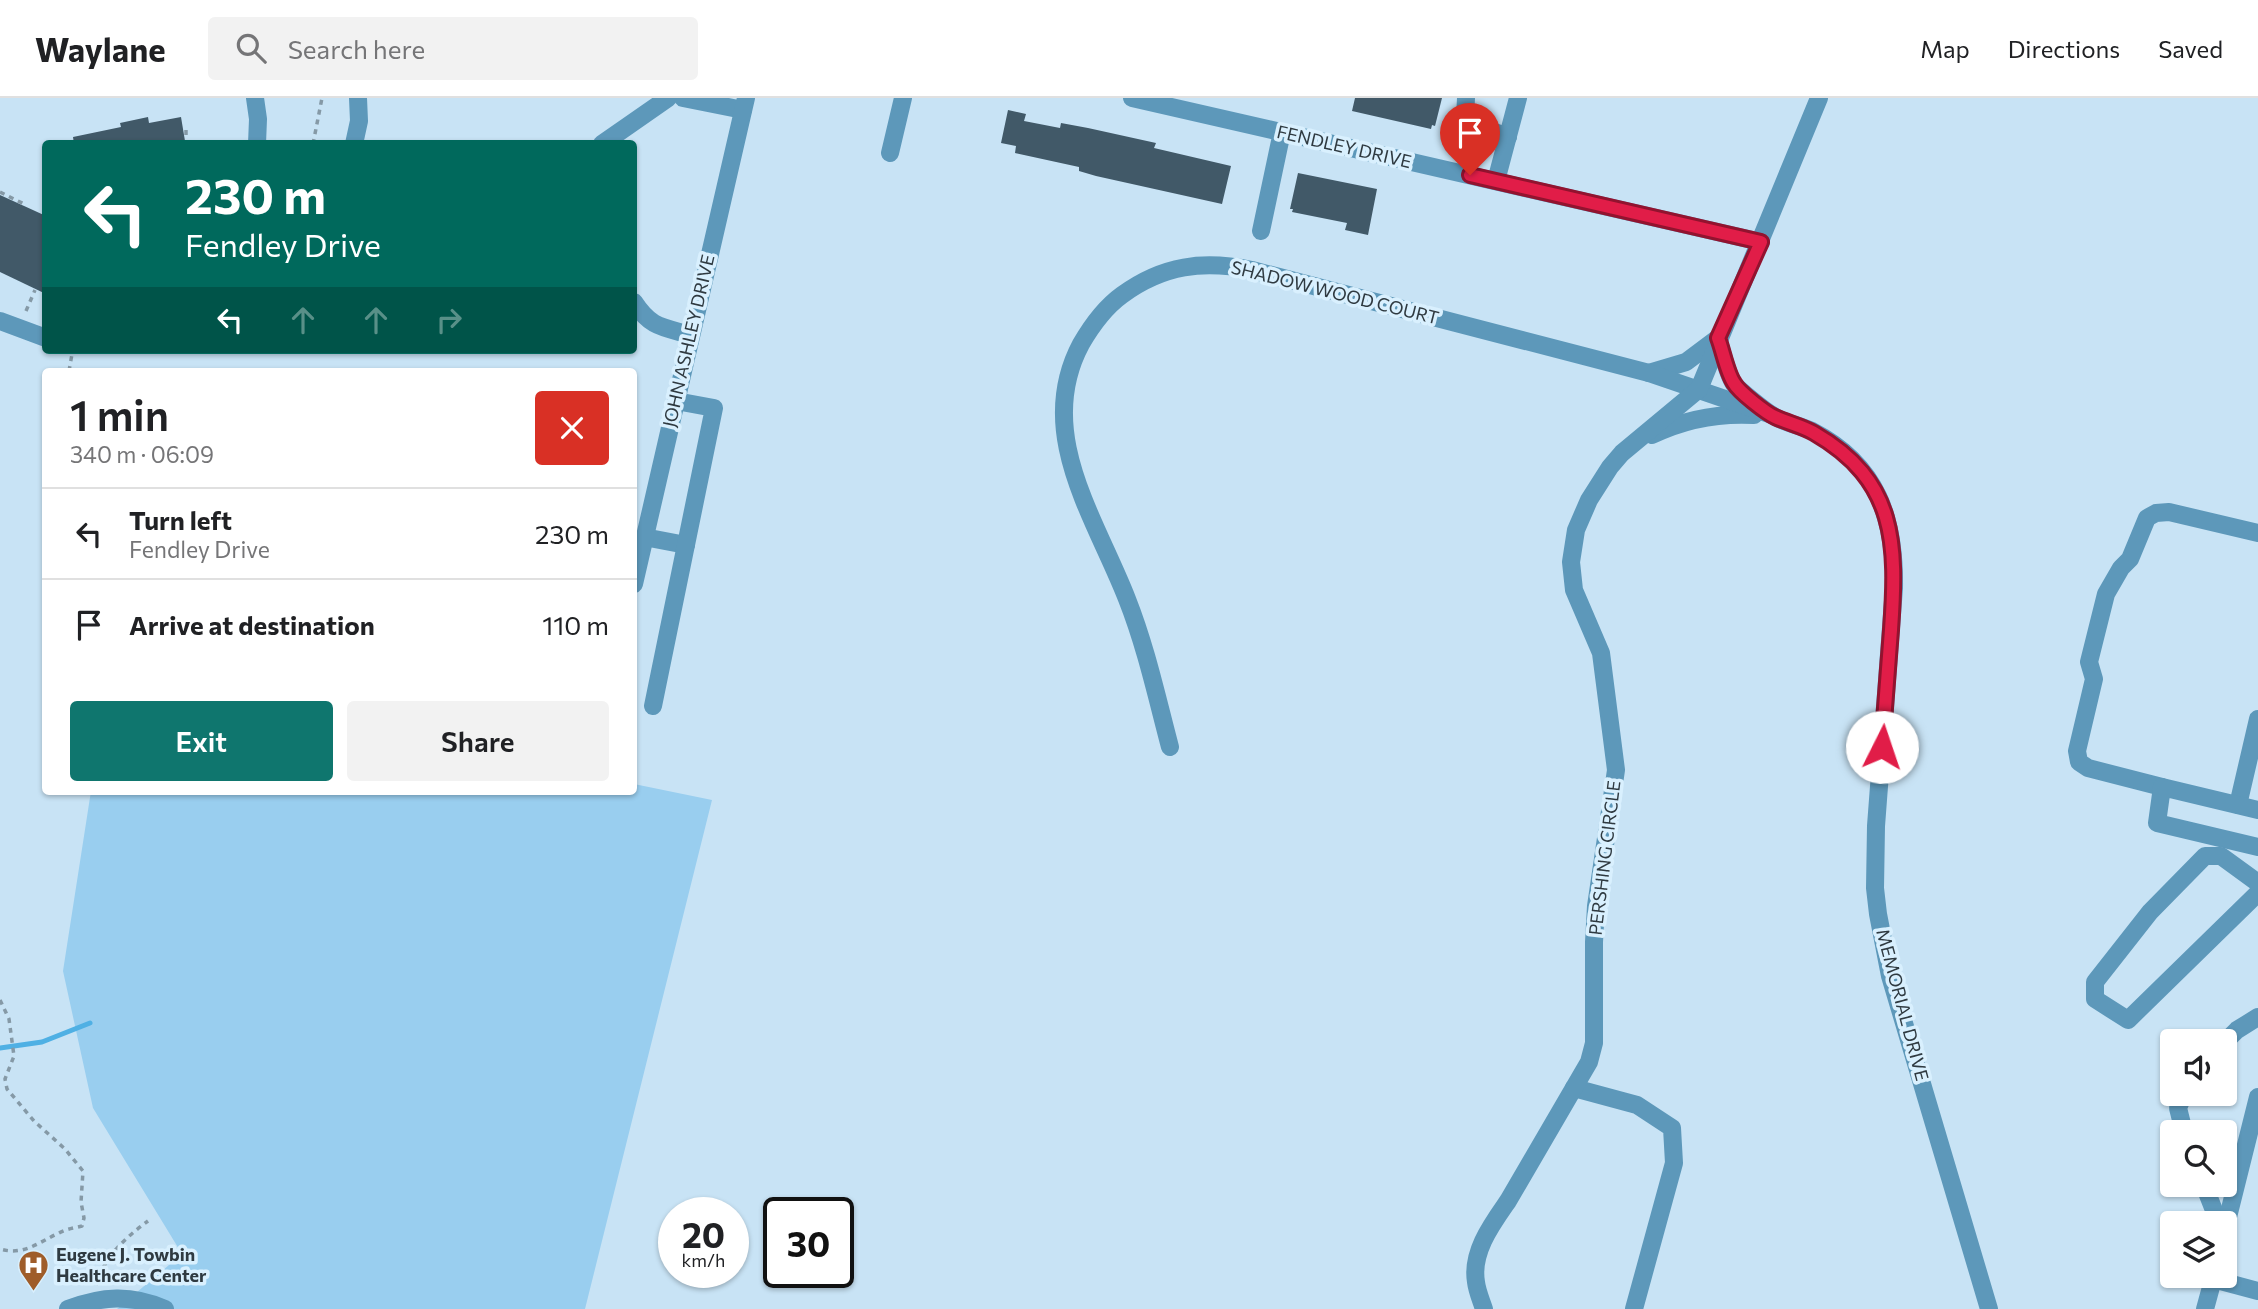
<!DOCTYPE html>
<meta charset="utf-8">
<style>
:root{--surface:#fff;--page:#f2f2f2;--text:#202124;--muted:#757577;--line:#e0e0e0;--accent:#0f766e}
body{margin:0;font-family:Commissioner,sans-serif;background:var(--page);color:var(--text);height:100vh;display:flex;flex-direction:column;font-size:26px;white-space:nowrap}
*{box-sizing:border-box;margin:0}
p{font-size:23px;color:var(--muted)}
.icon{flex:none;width:38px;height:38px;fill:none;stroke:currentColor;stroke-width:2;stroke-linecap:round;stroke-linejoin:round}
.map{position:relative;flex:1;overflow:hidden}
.side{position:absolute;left:42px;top:270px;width:595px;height:427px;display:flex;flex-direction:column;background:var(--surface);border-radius:7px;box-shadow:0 2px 5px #0004}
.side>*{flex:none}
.top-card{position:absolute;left:42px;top:42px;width:595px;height:214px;border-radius:7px;box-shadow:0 2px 5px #0004;background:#00695c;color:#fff;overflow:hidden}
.tools{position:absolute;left:2160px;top:931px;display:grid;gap:14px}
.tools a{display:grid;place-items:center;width:77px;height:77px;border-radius:7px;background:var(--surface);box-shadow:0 2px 5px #0004;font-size:35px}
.speed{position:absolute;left:658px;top:1099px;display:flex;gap:14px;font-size:35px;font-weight:700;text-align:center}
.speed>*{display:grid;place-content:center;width:91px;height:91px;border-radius:50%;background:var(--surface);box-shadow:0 2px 5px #0004;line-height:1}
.speed small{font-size:18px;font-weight:400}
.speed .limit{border:4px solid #111;border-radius:10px;background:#fff;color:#111}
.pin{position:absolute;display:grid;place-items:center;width:60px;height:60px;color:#fff;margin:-72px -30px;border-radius:50% 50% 50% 0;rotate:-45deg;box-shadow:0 0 7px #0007}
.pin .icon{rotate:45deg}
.me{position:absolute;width:77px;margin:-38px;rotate:4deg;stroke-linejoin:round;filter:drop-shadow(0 0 5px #0008)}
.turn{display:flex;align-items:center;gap:24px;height:147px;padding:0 28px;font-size:32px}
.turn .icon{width:91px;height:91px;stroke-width:2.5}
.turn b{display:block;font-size:49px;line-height:60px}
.lanes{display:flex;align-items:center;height:66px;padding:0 28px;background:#0003;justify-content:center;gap:35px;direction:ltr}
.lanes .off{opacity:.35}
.round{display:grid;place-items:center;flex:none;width:74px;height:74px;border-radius:7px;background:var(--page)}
.head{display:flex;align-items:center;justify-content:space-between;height:119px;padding:0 28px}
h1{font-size:42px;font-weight:600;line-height:52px}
.primary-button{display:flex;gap:14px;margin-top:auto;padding:14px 28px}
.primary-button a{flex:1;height:80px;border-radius:7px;background:var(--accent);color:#fff;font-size:28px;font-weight:600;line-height:80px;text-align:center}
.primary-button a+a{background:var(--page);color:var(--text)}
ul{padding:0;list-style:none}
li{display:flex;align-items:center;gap:21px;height:91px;padding:0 28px;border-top:2px solid var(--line)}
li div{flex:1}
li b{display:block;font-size:26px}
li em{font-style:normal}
header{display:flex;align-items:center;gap:42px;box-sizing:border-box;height:98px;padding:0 35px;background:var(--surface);border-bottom:2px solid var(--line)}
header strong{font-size:33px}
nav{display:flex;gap:38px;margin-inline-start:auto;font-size:24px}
.search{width:490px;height:63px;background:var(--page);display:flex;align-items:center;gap:18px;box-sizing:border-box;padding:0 24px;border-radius:7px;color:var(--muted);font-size:26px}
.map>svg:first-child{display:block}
.green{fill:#99ceef}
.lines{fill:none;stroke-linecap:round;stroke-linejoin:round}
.stream{stroke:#4fb0e4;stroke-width:5}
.building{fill:#415968}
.path{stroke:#8599a6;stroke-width:3.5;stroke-dasharray:5 5;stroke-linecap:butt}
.minor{stroke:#5d98ba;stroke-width:18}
.route-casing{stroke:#92132f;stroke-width:18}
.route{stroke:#e11d48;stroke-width:12}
.labels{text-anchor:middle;stroke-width:7;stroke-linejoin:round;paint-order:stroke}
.street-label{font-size:18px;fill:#2f3a41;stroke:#d9f0fe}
.poi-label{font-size:18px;font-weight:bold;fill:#2f3a41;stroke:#d9f0fe;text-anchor:start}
</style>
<header>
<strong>Waylane</strong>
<div class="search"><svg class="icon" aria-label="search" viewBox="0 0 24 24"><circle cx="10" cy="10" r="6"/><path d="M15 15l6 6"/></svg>Search here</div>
<nav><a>Map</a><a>Directions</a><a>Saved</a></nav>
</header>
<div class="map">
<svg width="2258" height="1211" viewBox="0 0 2258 1211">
<rect width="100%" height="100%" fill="#c8e3f5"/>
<polygon class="green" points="634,686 712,702 585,1211 117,1211 182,1156 93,1010 63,873 91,693 634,693"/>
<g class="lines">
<polyline class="stream" points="0,950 42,944 90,925"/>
</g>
<g class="building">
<polygon points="1355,0 1442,0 1435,28 1432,27 1431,31 1352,13"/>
<polygon points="1008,12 1026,16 1024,23 1060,30 1061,25 1088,30 1156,45 1154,50 1231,68 1222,106 1096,78 1079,73 1079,69 1015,55 1016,48 1001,45"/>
<polygon points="148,19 149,25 181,19 185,43 174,46 74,46 73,39 121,29 120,25"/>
<polygon points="1298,75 1377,91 1368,137 1345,132 1347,125 1292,114 1293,111 1290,111"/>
<polygon points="0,97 46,118 46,196 0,174"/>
</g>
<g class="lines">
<g class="path">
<polyline points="186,32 186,46"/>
<polyline points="313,46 322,0"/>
<polyline points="0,94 24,106"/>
<polyline points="26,213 35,192"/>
<polyline points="69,273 72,256"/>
<path d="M 0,902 L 9,921 L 14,958 L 5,981 L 7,991 L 34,1023 L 65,1051 L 83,1073 L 81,1104 L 84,1120 L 82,1128 C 74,1130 66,1131 59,1135 C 39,1144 24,1158 0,1151"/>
<path d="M 96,1187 C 104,1159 125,1140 148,1123"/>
</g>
<g class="minor">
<polyline points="255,0 258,21 257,46"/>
<polyline points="683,0 743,12"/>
<polyline points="1132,0 1761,144"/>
<polyline points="1466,0 1465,20 1478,28 1508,39"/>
<polyline points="354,46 359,23 358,0"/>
<polyline points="602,46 668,0"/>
<polyline points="890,55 903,0"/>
<polyline points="1496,83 1518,0"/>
<polyline points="1261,133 1282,34"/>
<path d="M 634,204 C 651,230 662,229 691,237"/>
<polyline points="0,223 46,240"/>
<path d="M 1718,240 C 1722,253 1727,276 1734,286 C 1739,292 1765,313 1772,317 C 1784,325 1799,327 1812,333 C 1878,367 1895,421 1894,490 L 1876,728 L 1875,790 L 1878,816 L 1890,878 L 1989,1211"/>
<polyline points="1649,275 1686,264 1718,240"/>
<path d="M 1652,337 C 1685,321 1718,315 1754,317"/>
<polyline points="644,439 686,447"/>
<polyline points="634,486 746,0"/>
<polyline points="653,608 714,310 676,303"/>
<path d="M 1170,649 C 1157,600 1146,549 1127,501 C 1095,419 1034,334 1081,246 C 1092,227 1104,210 1122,197 C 1163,167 1203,162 1252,172 L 1649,275 L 1772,317"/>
<polyline points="2162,689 2088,670 2079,664 2077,653 2094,581 2089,564 2106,496 2121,470 2130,461 2147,420 2156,415 2169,414 2258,435"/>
<polyline points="2238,707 2258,621"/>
<polyline points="2258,712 2162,689 2157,725 2258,749"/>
<polyline points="2258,785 2221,758 2205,758 2150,814 2095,884 2095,901 2128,922 2258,795"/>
<polyline points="2224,945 2237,932 2258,919"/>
<polyline points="1574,990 1637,1007 1672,1030 1674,1065 1634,1211"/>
<polyline points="2184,1034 2178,1010 2184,996"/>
<polyline points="2204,1087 2219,1125"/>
<polyline points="2224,1135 2258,999"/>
<polyline points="2213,1181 2258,1193"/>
<path d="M 68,1211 C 102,1198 131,1196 165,1211"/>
<path d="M 1484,1211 C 1481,1202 1477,1193 1476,1184 C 1471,1154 1492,1126 1508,1103 L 1589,964 L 1594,945 L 1594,844 L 1596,808 L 1616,672 L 1601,555 L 1574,492 L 1571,464 L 1576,432 L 1589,402 L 1610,369 L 1622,355 L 1699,291 L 1819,0"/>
<polyline points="2205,1211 2214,1178"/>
</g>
</g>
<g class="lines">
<defs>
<path id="route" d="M 1470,77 L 1761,144 L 1718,240 C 1723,253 1727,275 1734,285 C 1739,294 1766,315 1775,319 C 1788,325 1802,328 1814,335 C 1897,383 1897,446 1891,532 C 1888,571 1885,610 1882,649"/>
</defs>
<use href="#route" class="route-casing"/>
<use href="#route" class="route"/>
</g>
<defs>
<symbol id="hospital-pin" viewBox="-11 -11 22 30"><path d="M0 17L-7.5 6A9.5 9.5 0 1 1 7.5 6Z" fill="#9f5d2a" stroke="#d9f0fe"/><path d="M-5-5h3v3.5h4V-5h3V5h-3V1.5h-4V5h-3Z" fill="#fff"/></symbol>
</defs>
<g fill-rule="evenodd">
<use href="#hospital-pin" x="16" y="1150" width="35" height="47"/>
</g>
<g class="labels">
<g class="street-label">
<text transform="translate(1344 49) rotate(13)" y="6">FENDLEY DRIVE</text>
<text transform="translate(1335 195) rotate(14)" y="6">SHADOW WOOD COURT</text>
<text transform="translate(689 243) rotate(-77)" y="6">JOHN ASHLEY DRIVE</text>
<text transform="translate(1605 760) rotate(-83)" y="6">PERSHING CIRCLE</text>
<text transform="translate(1902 907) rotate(75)" y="6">MEMORIAL DRIVE</text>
</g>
<g class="poi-label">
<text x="56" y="1163">Eugene J. Towbin<tspan x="56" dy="21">Healthcare Center</tspan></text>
</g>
</g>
</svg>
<div class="tools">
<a><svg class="icon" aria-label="sound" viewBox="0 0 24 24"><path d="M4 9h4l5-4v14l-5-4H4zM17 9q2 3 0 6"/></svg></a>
<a><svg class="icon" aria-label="search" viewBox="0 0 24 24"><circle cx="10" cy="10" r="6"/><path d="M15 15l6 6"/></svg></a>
<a><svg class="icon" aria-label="layers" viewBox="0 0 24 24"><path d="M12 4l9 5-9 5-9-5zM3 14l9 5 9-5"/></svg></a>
</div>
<div class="speed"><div>20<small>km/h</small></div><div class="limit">30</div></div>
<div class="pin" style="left:1470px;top:77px;background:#d93025"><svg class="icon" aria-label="arrive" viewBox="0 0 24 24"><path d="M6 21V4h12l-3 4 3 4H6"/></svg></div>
<svg class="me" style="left:1882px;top:649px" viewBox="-20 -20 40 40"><circle r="19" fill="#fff"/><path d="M0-13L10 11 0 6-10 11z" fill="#e11d48"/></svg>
<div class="top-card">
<div class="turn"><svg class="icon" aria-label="left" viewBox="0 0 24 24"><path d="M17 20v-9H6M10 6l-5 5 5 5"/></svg><div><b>230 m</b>Fendley Drive</div></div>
<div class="lanes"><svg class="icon" aria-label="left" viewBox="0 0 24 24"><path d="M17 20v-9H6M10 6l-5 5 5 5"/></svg><svg class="icon off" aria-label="ahead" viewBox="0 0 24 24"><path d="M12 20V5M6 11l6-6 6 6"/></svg><svg class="icon off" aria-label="ahead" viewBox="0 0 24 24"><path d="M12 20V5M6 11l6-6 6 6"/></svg><svg class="icon off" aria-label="right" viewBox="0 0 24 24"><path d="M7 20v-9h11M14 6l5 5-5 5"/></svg></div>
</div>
<section class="side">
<div class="head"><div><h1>1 min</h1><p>340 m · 06:09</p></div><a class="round" style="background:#d93025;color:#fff"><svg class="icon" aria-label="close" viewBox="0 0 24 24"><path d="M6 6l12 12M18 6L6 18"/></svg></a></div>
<ul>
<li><svg class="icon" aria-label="left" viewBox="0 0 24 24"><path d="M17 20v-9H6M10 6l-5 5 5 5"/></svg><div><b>Turn left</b><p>Fendley Drive</p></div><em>230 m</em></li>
<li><svg class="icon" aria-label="arrive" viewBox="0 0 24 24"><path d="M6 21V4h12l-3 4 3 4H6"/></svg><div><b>Arrive at destination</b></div><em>110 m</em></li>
</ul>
<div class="primary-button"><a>Exit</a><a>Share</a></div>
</section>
</div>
